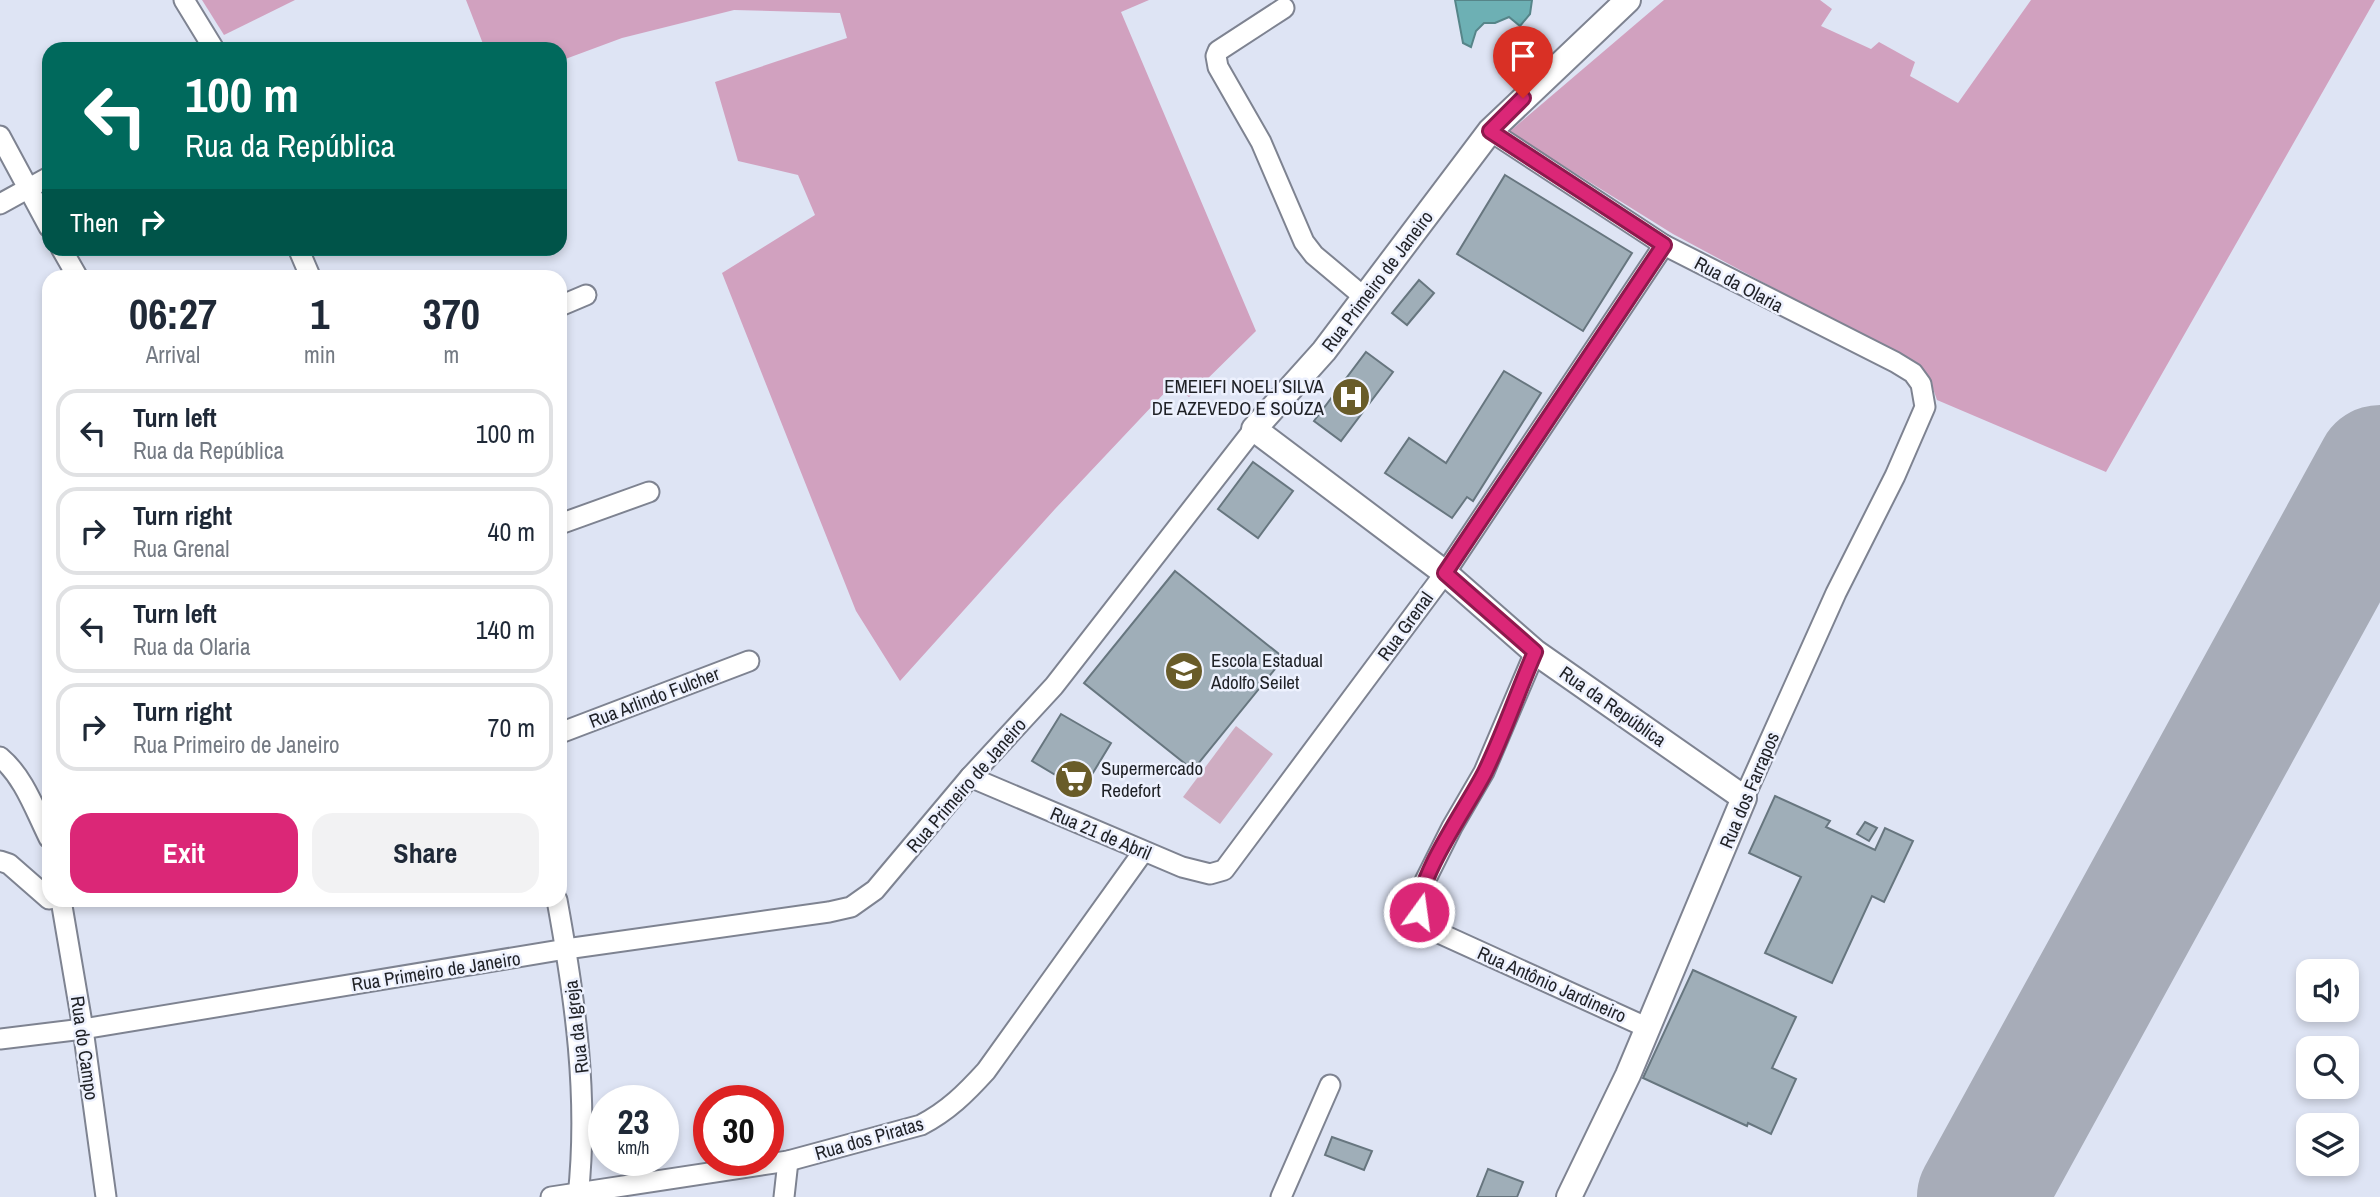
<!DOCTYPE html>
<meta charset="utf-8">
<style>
:root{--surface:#fff;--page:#f2f2f3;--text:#1f2937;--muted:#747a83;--line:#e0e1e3;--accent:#db2777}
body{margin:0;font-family:"Archivo Narrow",sans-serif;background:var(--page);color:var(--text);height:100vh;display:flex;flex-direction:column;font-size:26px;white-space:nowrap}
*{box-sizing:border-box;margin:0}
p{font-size:23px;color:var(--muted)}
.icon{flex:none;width:38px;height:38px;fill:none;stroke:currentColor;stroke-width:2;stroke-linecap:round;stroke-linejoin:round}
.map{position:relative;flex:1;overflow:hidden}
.panel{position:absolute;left:42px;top:270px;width:525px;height:637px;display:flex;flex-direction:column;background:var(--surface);border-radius:21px;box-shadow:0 4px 10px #0003}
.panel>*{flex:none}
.hud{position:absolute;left:42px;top:42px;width:525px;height:214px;border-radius:21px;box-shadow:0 4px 10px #0003;background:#00695c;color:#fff;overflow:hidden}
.controls{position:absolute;left:2296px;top:959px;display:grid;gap:14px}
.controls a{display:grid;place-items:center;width:63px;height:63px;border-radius:14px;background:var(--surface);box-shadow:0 4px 10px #0003;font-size:35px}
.speed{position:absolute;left:588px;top:1085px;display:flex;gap:14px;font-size:35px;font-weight:700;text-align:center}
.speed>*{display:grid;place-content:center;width:91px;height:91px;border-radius:50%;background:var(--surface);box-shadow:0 4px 10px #0003;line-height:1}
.speed small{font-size:18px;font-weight:400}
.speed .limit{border:10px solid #d22;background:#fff;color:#111}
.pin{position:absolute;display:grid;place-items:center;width:60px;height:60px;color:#fff;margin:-72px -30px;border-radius:50% 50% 50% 0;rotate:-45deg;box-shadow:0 0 7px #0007}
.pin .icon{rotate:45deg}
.me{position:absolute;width:77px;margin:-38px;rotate:14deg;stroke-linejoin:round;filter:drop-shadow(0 0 5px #0008)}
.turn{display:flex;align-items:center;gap:24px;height:147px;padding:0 28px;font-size:32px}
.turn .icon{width:91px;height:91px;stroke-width:2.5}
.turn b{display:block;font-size:49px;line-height:60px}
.then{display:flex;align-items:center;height:66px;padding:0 28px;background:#0003;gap:14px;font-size:26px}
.eta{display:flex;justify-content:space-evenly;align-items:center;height:119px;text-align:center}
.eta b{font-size:42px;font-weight:700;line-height:49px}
.cta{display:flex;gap:14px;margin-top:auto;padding:14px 28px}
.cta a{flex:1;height:80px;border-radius:21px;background:var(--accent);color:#fff;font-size:28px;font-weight:700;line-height:80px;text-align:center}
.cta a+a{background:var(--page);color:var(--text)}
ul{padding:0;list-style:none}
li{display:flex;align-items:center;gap:21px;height:88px;margin:0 14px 10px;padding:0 14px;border:4px solid var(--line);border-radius:21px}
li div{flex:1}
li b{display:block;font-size:26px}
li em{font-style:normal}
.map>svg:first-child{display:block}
.green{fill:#cfadc2}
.forest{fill:#d1a1bf}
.water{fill:#6db0b4;stroke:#568589;stroke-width:2}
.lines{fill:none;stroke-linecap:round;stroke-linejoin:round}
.runway{stroke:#a7acb8;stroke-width:128}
.building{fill:#9faeb8;stroke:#67767f;stroke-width:2}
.minor-casing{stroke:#7e8391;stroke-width:23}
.tertiary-casing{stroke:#7e8391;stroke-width:28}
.minor{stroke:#fff;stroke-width:19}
.tertiary{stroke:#fff;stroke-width:24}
.route-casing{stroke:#8e194d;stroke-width:18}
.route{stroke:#db2777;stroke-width:12}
.labels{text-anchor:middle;stroke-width:5;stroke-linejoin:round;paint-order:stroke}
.street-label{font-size:19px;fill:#1f2126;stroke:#edf1fe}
.poi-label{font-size:19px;fill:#1f2126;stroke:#edf1fe;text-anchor:start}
</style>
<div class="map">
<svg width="2380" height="1197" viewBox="0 0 2380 1197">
<rect width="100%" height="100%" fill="#dee4f4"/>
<polygon class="green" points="1236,726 1273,754 1220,824 1183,797"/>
<g class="forest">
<polygon points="202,0 295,0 224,35"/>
<polygon points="466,0 1149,0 1121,12 1256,331 1189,397 1172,385 1055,509 900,681 856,611 722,273 815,215 798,175 738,161 715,82 847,38 840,13 734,10 622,38 560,61 560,49 485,49"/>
<polygon points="1664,0 1820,0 1832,9 1821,26 1871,49 1879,42 1915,62 1910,76 1958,103 2031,0 2375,0 2106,472 1937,400 1930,380 1915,364 1673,234 1509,132"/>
</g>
<polygon class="water" points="1455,0 1532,0 1530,14 1520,26 1509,17 1495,23 1484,23 1476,31 1471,47 1463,43"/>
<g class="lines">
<polyline class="runway" points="1981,1197 2380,469"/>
</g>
<g class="building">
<polygon points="1505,175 1632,253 1583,331 1457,254"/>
<polygon points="1419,280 1434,293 1407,325 1392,313"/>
<polygon points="1366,352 1393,372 1341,441 1314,421"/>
<polygon points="1504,371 1541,393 1473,501 1467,497 1452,518 1385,473 1409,438 1446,463"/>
<polygon points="1253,462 1293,491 1258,538 1218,509"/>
<polygon points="1175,571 1284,658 1193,770 1084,683"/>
<polygon points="1061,714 1111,743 1082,791 1032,761"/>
<polygon points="1775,796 1830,821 1826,827 1875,850 1885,828 1913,841 1884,902 1872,896 1832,983 1765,953 1801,877 1749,853"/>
<polygon points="1865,822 1877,828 1869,841 1857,834"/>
<polygon points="1693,970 1796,1017 1772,1068 1796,1079 1771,1134 1748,1123 1747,1126 1643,1078"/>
<polygon points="1332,1137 1372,1151 1364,1170 1325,1155"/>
<polygon points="1488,1169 1523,1182 1517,1197 1477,1197"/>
</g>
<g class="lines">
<defs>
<g id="minor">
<polyline points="184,0 214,49"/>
<polyline points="1284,8 1218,51 1216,56 1218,67 1261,142 1304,242 1314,255 1364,297"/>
<polyline points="1490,131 1664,245 1895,362 1913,373 1921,384 1925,407 1895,476 1836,593 1744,798"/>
<polyline points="0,136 49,227"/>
<polyline points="0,204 49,177"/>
<polyline points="61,248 77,276"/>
<polyline points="298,248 310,276"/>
<polyline points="560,306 586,295"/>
<polyline points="560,524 649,492"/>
<polyline points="1535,652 1484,772 1452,827 1422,887 1418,901 1419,912 1428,928 1648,1028"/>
<polyline points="560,733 749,661"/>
<path d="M 0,757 C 24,777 35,810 49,838"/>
<polyline points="970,777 1182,867 1210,874 1224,870 1445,573 1664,245"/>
<polyline points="0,861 9,864 49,899"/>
<polyline points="61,900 83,1029 106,1197"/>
<path d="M 557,900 C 575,998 589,1096 578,1197"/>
<polyline points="0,1039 83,1029 566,949 829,912 851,907 875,890 970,777 1054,686 1254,429"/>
<path d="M 551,1197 L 788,1161 L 921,1125 C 948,1111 966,1093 986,1071 L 1143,852"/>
<polyline points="784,1197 788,1161"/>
<polyline points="1281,1197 1330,1085"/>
</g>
<polyline id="tertiary" points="1569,1197 1628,1075 1744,798 1535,652 1445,573 1254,429 1324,351 1490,131 1628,0"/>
</defs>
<use href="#minor" class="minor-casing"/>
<use href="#tertiary" class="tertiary-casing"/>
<use href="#minor" class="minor"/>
<use href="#tertiary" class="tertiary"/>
</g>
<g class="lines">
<defs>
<path id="route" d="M 1419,912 C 1417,876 1468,806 1485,772 C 1504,733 1518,691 1535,652 L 1445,573 L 1664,245 L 1490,131 L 1523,98"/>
</defs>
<use href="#route" class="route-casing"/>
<use href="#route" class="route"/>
</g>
<defs>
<symbol id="hospital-disc" viewBox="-11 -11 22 22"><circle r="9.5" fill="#695c29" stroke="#edf1fe"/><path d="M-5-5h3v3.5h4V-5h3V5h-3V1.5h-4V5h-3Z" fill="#fff"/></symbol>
<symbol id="school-disc" viewBox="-11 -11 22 22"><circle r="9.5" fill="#695c29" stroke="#edf1fe"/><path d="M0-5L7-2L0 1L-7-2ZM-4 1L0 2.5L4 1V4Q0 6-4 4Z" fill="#fff"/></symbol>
<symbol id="supermarket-disc" viewBox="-11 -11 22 22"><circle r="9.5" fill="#695c29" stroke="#edf1fe"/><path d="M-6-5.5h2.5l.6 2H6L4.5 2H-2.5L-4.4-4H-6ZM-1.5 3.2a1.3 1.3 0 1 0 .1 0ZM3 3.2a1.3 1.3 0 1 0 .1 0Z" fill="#fff"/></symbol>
</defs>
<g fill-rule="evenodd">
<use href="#hospital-disc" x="1329" y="375" width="44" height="44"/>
<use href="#school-disc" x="1162" y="649" width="44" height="44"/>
<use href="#supermarket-disc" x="1052" y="757" width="44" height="44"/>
</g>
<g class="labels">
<g class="street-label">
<text transform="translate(1377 281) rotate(-53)" y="7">Rua Primeiro de Janeiro</text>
<text transform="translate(1739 284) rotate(28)" y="7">Rua da Olaria</text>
<text transform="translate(1405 626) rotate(-54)" y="7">Rua Grenal</text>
<text transform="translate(654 697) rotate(-21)" y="7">Rua Arlindo Fulcher</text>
<text transform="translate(1613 706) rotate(35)" y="7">Rua da República</text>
<text transform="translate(966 785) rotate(-49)" y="7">Rua Primeiro de Janeiro</text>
<text transform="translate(1749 790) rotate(-67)" y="7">Rua dos Farrapos</text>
<text transform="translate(1101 833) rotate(23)" y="7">Rua 21 de Abril</text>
<text transform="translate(436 971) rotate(-9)" y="7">Rua Primeiro de Janeiro</text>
<text transform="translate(1552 984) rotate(24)" y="7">Rua Antônio Jardineiro</text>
<text transform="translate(576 1027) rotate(-97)" y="7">Rua da Igreja</text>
<text transform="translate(85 1048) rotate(82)" y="7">Rua do Campo</text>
<text transform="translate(869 1138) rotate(-16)" y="7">Rua dos Piratas</text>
</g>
<g class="poi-label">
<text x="1324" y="393" text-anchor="end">EMEIEFI NOELI SILVA<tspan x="1324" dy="22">DE AZEVEDO E SOUZA</tspan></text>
<text x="1211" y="667">Escola Estadual<tspan x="1211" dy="22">Adolfo Seilet</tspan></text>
<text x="1101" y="775">Supermercado<tspan x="1101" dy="22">Redefort</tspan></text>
</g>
</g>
</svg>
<div class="controls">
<a><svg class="icon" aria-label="sound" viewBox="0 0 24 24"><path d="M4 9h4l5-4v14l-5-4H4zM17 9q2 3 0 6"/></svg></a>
<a><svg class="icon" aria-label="search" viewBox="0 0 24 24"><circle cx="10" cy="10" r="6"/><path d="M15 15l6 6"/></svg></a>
<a><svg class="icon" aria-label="layers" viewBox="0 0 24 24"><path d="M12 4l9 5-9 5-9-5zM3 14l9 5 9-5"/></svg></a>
</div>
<div class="speed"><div>23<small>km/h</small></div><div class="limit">30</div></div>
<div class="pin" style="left:1523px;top:98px;background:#d93025"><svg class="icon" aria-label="arrive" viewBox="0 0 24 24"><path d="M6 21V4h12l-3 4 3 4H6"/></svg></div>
<svg class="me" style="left:1419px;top:912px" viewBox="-20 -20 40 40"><circle r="17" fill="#db2777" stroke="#fff" stroke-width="3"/><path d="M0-11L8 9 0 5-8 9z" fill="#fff"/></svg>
<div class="hud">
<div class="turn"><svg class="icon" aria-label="left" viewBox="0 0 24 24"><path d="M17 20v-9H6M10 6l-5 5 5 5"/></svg><div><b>100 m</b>Rua da República</div></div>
<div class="then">Then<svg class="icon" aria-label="right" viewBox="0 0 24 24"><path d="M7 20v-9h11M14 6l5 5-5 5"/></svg></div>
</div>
<section class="panel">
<div class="eta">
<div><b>06:27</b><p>Arrival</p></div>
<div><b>1</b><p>min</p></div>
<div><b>370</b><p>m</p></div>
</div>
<ul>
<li><svg class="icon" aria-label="left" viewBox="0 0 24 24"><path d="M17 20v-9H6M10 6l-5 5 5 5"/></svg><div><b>Turn left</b><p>Rua da República</p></div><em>100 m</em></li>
<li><svg class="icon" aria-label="right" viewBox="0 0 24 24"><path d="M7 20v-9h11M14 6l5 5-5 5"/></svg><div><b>Turn right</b><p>Rua Grenal</p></div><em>40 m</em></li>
<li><svg class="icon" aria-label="left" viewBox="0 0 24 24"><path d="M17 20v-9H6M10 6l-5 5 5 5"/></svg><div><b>Turn left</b><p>Rua da Olaria</p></div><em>140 m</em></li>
<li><svg class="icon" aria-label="right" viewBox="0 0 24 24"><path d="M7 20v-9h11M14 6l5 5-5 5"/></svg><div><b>Turn right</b><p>Rua Primeiro de Janeiro</p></div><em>70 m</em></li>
</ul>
<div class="cta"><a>Exit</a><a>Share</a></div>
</section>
</div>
